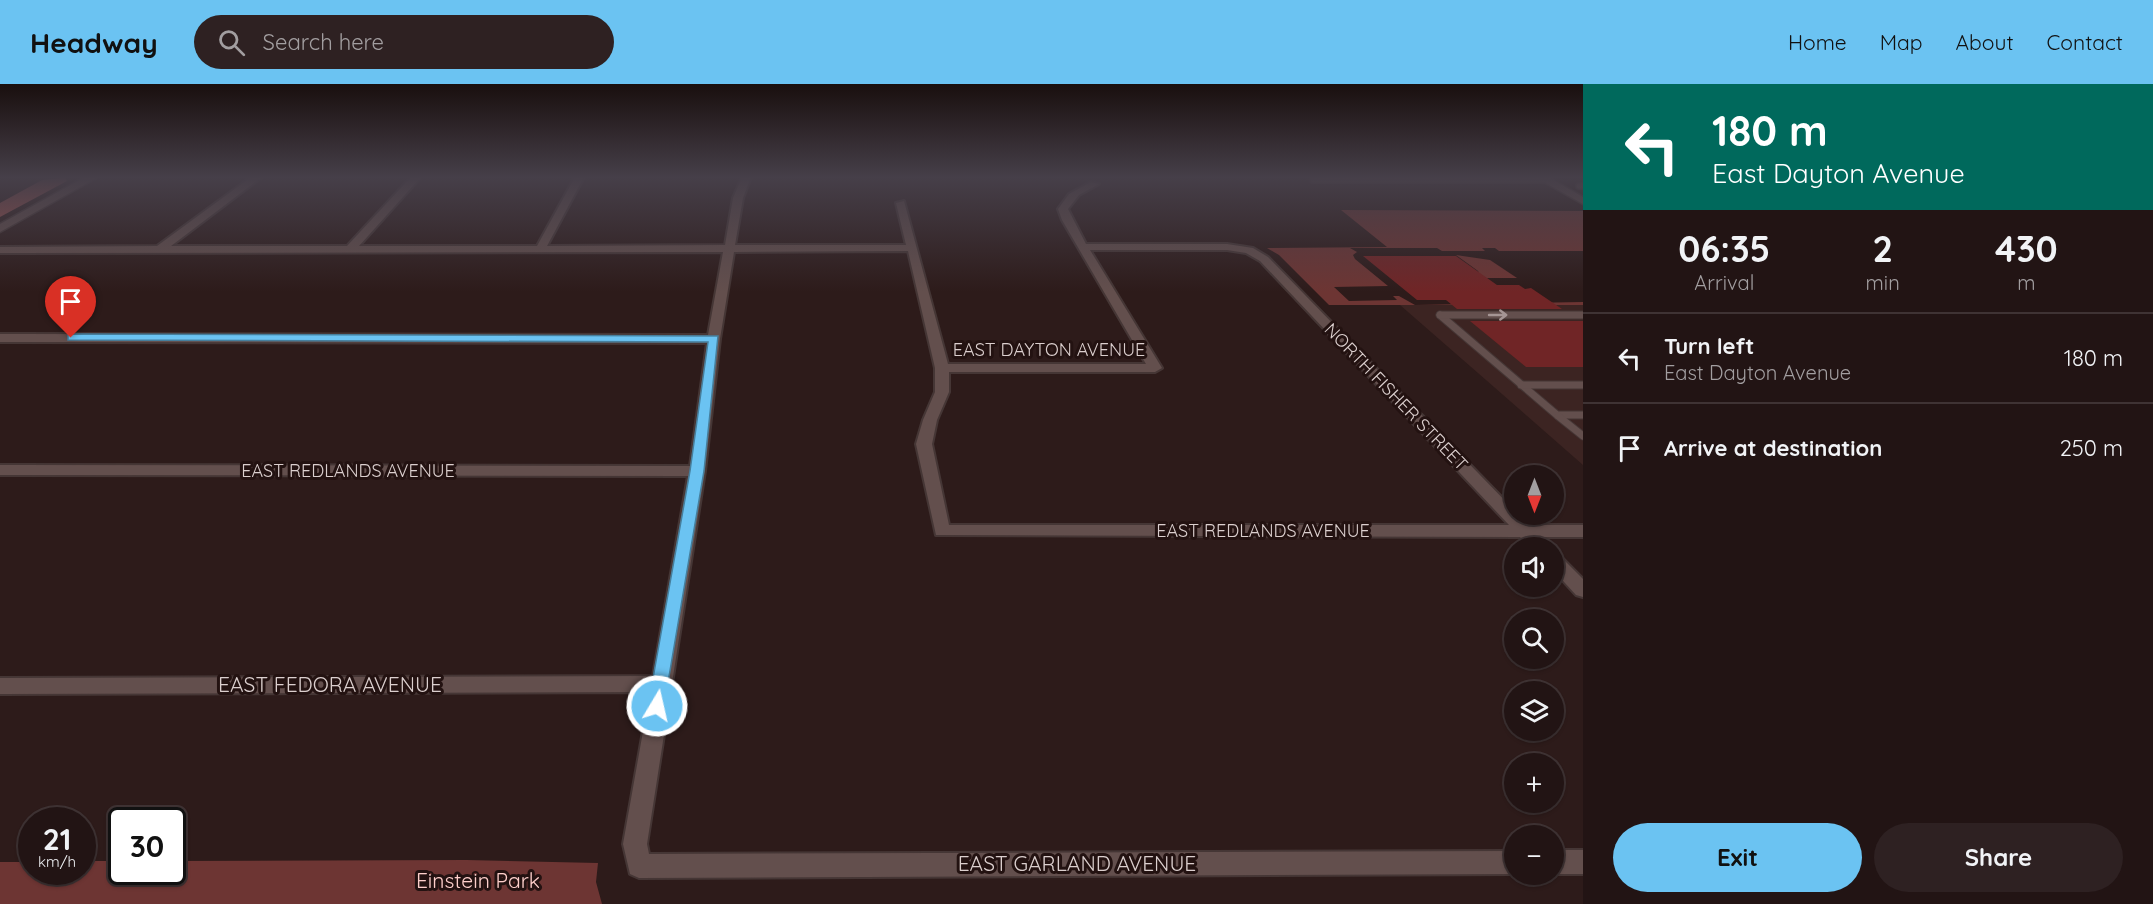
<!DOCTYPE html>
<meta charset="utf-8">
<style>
:root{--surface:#221414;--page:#2e2122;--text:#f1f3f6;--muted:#a29ea0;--line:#3f3334;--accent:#6bc3f2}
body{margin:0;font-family:Quicksand,sans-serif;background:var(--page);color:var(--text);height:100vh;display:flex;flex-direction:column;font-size:22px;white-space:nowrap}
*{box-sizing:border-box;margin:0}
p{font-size:20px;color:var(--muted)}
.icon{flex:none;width:33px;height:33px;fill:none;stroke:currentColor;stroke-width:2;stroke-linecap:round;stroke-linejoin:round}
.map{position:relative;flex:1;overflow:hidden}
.drawer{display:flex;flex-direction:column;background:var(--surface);width:570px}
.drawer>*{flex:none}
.hud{background:#00695c;color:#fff;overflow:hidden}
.needle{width:39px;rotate:180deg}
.controls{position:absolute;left:1504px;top:381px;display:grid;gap:12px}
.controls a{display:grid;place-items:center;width:60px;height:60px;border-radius:50%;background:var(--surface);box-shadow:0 2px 4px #0004,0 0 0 2px var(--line);font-size:30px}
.speed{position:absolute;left:18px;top:723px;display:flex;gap:12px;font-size:30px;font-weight:700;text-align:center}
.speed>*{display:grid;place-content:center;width:78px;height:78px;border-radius:50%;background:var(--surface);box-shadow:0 2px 4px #0004,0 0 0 2px var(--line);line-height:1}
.speed small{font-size:15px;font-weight:400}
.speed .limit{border:3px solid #111;border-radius:9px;background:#fff;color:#111}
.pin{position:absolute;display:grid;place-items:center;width:51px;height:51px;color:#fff;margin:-62px -26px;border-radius:50% 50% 50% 0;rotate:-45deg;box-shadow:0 0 6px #0007}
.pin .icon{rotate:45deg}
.me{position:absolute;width:66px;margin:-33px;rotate:9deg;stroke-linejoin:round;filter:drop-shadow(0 0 4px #0008)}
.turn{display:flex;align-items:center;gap:21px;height:126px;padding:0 30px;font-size:27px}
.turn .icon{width:78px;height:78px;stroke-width:2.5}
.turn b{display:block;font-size:42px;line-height:51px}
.eta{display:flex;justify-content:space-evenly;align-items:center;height:102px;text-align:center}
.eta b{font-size:36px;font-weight:800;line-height:42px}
.cta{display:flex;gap:12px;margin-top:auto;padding:12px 30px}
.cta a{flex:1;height:69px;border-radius:36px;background:var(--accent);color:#111;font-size:24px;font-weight:800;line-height:69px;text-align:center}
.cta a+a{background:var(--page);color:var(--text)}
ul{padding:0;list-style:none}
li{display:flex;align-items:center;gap:18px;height:90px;padding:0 30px;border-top:2px solid var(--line)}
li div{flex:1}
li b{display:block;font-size:22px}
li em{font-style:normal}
header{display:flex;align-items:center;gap:36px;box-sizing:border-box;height:84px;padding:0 30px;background:var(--accent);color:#111}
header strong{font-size:28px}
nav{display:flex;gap:33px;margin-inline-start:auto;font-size:21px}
.search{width:420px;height:54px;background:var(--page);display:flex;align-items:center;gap:15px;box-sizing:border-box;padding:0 21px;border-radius:33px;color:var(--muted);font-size:22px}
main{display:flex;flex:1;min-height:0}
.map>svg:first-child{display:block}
.built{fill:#3c2422}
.green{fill:#6d3533}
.water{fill:#a2524f}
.building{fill:#702526}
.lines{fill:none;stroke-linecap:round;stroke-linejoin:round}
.lane-far1-casing{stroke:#453635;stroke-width:8}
.lane-casing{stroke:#453635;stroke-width:9}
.street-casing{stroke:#453635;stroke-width:4}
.secondary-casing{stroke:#453635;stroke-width:3}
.lane-far1{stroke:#634f4d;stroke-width:5}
.lane{stroke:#634f4d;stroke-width:7}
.street{fill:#634f4d;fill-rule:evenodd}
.secondary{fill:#634f4d;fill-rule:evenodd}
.oneway{stroke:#a59594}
.route{fill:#6bc3f2;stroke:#467f9d;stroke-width:1.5}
.labels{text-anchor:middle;stroke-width:6;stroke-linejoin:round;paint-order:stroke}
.street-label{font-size:18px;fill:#dbcfce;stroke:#231211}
.near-street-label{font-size:21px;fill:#dbcfce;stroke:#231211}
.near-park-label{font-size:21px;fill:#fecfcb;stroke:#231211}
</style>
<header>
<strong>Headway</strong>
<div class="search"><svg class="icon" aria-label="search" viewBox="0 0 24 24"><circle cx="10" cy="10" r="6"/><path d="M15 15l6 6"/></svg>Search here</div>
<nav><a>Home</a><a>Map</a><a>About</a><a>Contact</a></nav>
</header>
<main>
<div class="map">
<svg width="1583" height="820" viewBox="0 0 1583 820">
<rect width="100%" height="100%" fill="#2d1b1a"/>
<polygon class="built" points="1400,221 1583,221 1583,381 1486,296"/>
<g class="green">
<polygon points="1341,126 1583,127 1583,167 1499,167 1495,164 1482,164 1485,167 1442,167 1437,164 1350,164 1357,168 1353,171 1355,175 1388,202 1334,203 1349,217 1397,216 1393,212 1399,212 1415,221 1583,218 1583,221 1329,221 1279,171 1267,164 1387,163"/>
<polygon points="1456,171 1490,176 1517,194 1481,194 1478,187"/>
<polygon points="466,776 598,779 596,798 602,820 0,820 0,778 31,778 32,788 82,788 83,777 121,777 122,788 172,788 173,777"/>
</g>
<polygon class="water" points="65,94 67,97 0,133 0,119 42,96"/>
<g class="building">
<polygon points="1363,172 1456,172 1497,201 1519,201 1525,205 1531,204 1562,225 1457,225 1446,216 1417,216"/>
<polygon points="1470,237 1583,237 1583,283 1526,283"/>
</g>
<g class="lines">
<defs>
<g id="lane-far1">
<polyline points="1313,96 1544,96"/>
<polyline points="1579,102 1583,102"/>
</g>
<g id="lane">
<polyline points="1440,231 1557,331 1583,331"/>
<polyline points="1440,231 1583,231"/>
<polyline points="1521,301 1583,301"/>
<polyline points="1558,332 1583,352"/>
</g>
<g id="street">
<path d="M 251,93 L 262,93 L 171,162 L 347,162 L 411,93 L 421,93 L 359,162 L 537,162 L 575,93 L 584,93 L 547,162 L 725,161 L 733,114 L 742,93 L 751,93 L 743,114 L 735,161 L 906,161 L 896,119 L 904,117 L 948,280 L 1146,280 L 1062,136 L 1058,125 L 1069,110 L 1091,98 L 1099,100 L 1079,111 L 1068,125 L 1086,160 L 1227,160 L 1253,164 L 1268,173 L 1515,427 L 1515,430 L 1519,430 L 1529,441 L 1583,441 L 1583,453 L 1540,453 L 1550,464 L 1530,464 L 1520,453 L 936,451 L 916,360 L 923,336 L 935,308 L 935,284 L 908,167 L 734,168 L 720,255 L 705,387 L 647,760 L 649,770 L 1515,767 L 1516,790 L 639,794 L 630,790 L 623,760 L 650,608 L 0,610 L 0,594 L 653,592 L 688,392 L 0,391 L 0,381 L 690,382 L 707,259 L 0,258 L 0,250 L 708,251 L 723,168 L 0,169 L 0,163 L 157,162 ZM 1090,166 L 1227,166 L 1246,169 L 1260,177 L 1509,441 L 949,441 L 932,360 L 937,336 L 949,308 L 949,288 L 1155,288 L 1162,284 Z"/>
<polygon points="1554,470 1560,472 1583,495 1583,513 1576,511 1554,487"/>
<rect x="1554" y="766" width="29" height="24"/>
</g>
<g id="secondary">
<polygon points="85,93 98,93 0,148 0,140"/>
<polygon points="1535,93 1548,93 1583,113 1583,120"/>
</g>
</defs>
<use href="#lane-far1" class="lane-far1-casing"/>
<use href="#lane" class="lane-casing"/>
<use href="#street" class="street-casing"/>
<use href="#secondary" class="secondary-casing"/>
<use href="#lane-far1" class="lane-far1"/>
<use href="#lane" class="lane"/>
<use href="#street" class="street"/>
<use href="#secondary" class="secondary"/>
</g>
<defs><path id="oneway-shaft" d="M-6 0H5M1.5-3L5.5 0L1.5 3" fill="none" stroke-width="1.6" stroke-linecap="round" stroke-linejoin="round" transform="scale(1.5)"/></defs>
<use class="oneway" href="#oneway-shaft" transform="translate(1498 231)"/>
<linearGradient id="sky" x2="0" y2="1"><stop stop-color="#190f0e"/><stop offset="0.45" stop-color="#463f49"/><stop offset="1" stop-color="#463f49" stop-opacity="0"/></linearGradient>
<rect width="1583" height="208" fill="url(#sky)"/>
<polygon class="route" points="71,250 718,252 704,387 663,628 657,630 651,628 648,622 690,387 708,258 68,256 68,251"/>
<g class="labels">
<g class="street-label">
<text x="1049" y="272">EAST DAYTON AVENUE</text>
<text transform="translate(1396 313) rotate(46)" y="6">NORTH FISHER STREET</text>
<text x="348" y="393">EAST REDLANDS AVENUE</text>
<text x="1263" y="453">EAST REDLANDS AVENUE</text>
</g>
<g class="near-street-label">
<text x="330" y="608">EAST FEDORA AVENUE</text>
<text x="1077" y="787">EAST GARLAND AVENUE</text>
</g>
<g class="near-park-label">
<text x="478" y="804">Einstein Park</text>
</g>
</g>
</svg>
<div class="controls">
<a><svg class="needle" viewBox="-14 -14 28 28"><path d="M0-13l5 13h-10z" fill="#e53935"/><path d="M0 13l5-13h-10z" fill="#a29ea0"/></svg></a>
<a><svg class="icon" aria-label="sound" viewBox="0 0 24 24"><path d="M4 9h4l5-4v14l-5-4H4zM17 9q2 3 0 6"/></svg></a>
<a><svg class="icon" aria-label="search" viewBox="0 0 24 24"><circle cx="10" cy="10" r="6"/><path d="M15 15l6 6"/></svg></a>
<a><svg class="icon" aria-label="layers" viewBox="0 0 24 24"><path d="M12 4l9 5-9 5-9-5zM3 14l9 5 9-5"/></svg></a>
<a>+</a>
<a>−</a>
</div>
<div class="speed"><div>21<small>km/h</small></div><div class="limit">30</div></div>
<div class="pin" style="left:71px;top:254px;background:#d93025"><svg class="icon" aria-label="arrive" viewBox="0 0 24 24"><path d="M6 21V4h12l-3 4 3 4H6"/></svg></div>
<svg class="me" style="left:657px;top:622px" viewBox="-20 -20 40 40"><circle r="17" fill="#6bc3f2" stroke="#fff" stroke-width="3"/><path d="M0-11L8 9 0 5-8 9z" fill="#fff"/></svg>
</div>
<section class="drawer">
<div class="hud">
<div class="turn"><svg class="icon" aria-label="left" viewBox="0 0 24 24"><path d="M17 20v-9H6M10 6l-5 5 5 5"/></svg><div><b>180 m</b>East Dayton Avenue</div></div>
</div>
<div class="eta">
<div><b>06:35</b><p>Arrival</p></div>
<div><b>2</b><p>min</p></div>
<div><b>430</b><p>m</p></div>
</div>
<ul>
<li><svg class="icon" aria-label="left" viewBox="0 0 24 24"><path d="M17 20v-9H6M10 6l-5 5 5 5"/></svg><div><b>Turn left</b><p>East Dayton Avenue</p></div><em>180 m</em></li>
<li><svg class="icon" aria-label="arrive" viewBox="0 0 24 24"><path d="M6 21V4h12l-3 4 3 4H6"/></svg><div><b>Arrive at destination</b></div><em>250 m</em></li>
</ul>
<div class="cta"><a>Exit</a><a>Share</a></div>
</section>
</main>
